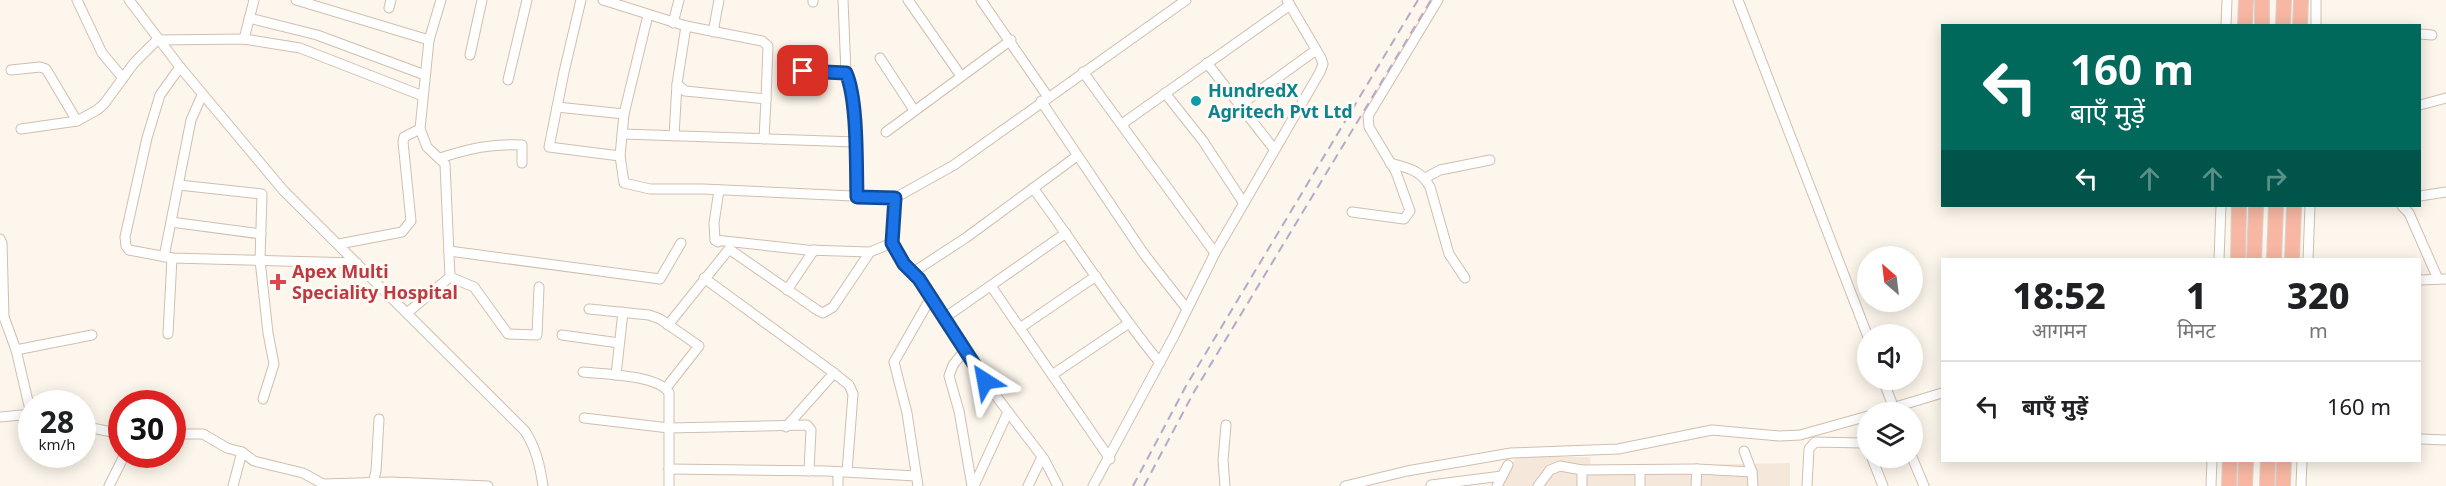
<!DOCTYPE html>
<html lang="hi">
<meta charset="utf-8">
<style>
:root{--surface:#fff;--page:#f6f6f6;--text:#202124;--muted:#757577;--line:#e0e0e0}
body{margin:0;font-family:"Noto Sans","Noto Sans Devanagari",sans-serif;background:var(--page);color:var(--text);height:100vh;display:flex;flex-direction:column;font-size:22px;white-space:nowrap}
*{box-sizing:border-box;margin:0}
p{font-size:20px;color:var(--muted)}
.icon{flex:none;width:33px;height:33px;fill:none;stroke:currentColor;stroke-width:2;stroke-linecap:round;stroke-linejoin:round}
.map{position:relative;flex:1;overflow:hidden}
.side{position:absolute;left:1941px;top:258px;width:480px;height:204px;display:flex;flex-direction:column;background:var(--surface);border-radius:0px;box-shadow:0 3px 15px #0003}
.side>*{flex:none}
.guide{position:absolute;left:1941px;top:24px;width:480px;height:183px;border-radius:0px;box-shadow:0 3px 15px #0003;background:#00695c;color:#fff;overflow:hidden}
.needle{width:39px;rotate:332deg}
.fabs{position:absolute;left:1857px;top:246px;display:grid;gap:12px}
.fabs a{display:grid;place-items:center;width:66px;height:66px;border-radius:50%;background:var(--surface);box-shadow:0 3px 15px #0003;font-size:30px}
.speed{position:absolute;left:18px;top:390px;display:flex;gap:12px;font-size:30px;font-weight:700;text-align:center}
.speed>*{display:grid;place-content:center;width:78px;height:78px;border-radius:50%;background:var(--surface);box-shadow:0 3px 15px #0003;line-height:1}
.speed small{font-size:15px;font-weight:400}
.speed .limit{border:9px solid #d22;background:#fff;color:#111}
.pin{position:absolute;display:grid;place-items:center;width:51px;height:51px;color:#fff;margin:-26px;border-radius:12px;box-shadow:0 3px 9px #0006}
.me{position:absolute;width:66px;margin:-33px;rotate:326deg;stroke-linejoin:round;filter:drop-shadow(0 0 4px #0008)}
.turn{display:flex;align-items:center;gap:21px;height:126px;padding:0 30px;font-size:27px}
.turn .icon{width:78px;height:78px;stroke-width:2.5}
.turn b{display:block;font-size:42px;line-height:51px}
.lanes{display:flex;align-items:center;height:57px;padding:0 30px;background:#0003;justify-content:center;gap:30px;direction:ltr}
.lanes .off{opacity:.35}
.eta{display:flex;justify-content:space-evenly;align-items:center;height:102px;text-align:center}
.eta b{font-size:36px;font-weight:800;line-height:42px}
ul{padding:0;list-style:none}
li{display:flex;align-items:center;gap:18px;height:90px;padding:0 30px;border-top:2px solid var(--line)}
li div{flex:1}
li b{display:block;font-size:22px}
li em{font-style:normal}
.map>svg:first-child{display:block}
.residential{fill:#f5e8da}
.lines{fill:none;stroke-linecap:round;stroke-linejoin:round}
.minor-casing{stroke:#d1beb0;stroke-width:11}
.highway-casing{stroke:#dad1cd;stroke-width:16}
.minor{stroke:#fff;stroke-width:9}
.highway{stroke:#f7b7a3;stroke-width:14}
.rail{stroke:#b9a8c9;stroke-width:2;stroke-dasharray:9 6;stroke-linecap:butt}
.route-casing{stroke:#114b97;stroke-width:15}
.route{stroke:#1a73e8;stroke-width:10}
.culture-dot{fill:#0f9aa8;stroke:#fffaf3;stroke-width:2}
.health-dot{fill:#e0444e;stroke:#fffaf3;stroke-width:2}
.labels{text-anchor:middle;stroke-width:6;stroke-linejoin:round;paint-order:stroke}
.culture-label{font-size:18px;font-weight:bold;fill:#0d838f;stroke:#fffaf3;text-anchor:start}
.health-label{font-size:18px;font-weight:bold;fill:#be3a42;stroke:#fffaf3;text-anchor:start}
</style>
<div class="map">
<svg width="2446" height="486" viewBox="0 0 2446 486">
<rect width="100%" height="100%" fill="#fdf6ec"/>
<polygon class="residential" points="1516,457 1590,457 1591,467 1790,463 1790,486 1501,486"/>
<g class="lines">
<defs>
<g id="minor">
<polyline points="77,0 102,53 123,78"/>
<path d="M 129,0 L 180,67 L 283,190 L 525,431 C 536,448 540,466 543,486"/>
<polyline points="296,0 429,40"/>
<polyline points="581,0 564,72 549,147 620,156"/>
<polyline points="603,0 686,26 762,41 768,46 766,99"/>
<polyline points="843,0 846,73"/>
<polyline points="908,0 961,76"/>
<polyline points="981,0 1048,97"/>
<polyline points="1738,0 1868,337"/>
<polyline points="813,2 813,0"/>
<polyline points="389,8 391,0"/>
<polyline points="648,15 624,114 620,156 624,183 650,189 703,189 895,198 954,165 1186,0"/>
<polyline points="249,18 317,35 425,75"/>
<polyline points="673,23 679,0"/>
<polyline points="686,26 677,84 685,91 766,99 764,139"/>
<polyline points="2226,26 2227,0"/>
<polyline points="2316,26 2316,0"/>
<polyline points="713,32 719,0"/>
<polyline points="2420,34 2432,35"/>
<polyline points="244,39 254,0"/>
<polyline points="470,55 482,0"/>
<polyline points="880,58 914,110"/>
<polyline points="1207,63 1274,149"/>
<polyline points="180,67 160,95 147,138 125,237 126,246 129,250 172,258 357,263"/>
<polyline points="11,70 40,67 46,69 77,121"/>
<polyline points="803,71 843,72 846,73 850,81 856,142 857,197"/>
<polyline points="1083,72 1215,253"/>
<polyline points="508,80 527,0"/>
<polyline points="1165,93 1203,141 1243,202"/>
<polyline points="1041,101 1144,254 1187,309"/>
<polyline points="1240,105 1316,50"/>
<polyline points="2420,105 2446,98"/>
<polyline points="557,107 624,114"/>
<polyline points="1122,124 1290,5"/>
<polyline points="21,129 77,121 97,110 104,104 134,63 157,40 244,39 300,48 423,96"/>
<polyline points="886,132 1011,40"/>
<polyline points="622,134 856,142"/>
<polyline points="674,136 677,84"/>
<path d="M 440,158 C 468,149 492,143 522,145 L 522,163"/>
<path d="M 1390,163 C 1408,168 1421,170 1430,187 L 1449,254 L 1465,278"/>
<polyline points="1425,178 1440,170 1490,160"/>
<polyline points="179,185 262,194 260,260 268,333 274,364 263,399"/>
<path d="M 1033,188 C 1076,246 1114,307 1160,363"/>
<polyline points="2420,196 2446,192"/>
<polyline points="895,198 892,243 904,264 919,279 996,396 1044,459 1058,486"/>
<polyline points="2402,206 2409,213 2438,279"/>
<polyline points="1352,212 1404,219 1410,211 1396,172 1369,127 1368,116 1438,0"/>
<polyline points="171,222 261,234"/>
<polyline points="0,239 2,243 4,317 16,350 31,414"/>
<polyline points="715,240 807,250 870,252 892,243"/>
<polyline points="718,242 715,240 714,223 719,190"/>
<polyline points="339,244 402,232 411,221 403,142 404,137 420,129"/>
<polyline points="449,251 660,279 681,243"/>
<polyline points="164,257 191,120 202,95"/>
<polyline points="2219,260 2221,206"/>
<polyline points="2308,260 2310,206"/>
<polyline points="912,273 967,237 1077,156"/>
<polyline points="450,277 474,287 508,334 537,335 539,287"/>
<polyline points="704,278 834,373 786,427"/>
<polyline points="2420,280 2446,279"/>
<polyline points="991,286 1110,459"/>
<polyline points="787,290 814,250"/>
<polyline points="589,309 649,315 660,319 699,346 666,388"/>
<polyline points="407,313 450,277 445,164 427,147 420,129 429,40 441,0"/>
<polyline points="943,319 1066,233"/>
<polyline points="668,325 729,249 817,310 823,313 833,307 870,252"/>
<polyline points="1020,328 1096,276"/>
<polyline points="168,334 172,258"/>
<polyline points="562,335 619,343"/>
<polyline points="16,350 92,335"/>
<polyline points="965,350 953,365 949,376 959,411 972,486"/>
<path d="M 583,372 C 603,374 659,375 669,393 L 669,428 L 584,418"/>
<polyline points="834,373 849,385 853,394 847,472"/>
<polyline points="616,375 623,312"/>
<polyline points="1052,375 1129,323"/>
<polyline points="1883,380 1895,411"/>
<polyline points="1879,412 1942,393"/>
<polyline points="0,417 32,414"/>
<polyline points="82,426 122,434"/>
<polyline points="172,434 203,434 227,448 242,452 254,461 303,473 323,484 391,482 488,486"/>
<polyline points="2420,439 2446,440"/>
<polyline points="1744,451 1752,472"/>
<polyline points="1912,457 1924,486"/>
<polyline points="1872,458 1883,486"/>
<polyline points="669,469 827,471 916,476"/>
<polyline points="373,483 376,471 379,419"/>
<polyline points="1431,485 1502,476"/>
<polyline points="109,486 125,454"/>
<polyline points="233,486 242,452"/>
<polyline points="669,486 669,428 807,425 811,430 809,471"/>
<polyline points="838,486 838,472"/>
<polyline points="918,486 907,413 894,362 930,299"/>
<polyline points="974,486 1008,412"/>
<polyline points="1028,486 1042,457"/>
<polyline points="1093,486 1174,336 1215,253 1320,72 1323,64 1321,58 1287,0"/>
<polyline points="1225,486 1223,460 1226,425"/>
<polyline points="1345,486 1407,471 1511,453 1618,449 1712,430 1779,436 1800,435 1868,416"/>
<polyline points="1497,486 1508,465"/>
<polyline points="1538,486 1550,470 1560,466 1582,470 1697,469 1752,472 1753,486"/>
<polyline points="1582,486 1582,470"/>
<polyline points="1640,486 1640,470"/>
<polyline points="1696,486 1697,469"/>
<polyline points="1807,486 1809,449 1815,442 1863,443 1868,449"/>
<polyline points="2211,486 2212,460"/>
<polyline points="2301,486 2302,460"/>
</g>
<g id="highway">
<polyline points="2245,26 2246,0"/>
<polyline points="2262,26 2262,0"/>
<polyline points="2283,26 2284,0"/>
<polyline points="2300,26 2301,0"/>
<polyline points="2238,260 2239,206"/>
<polyline points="2254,260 2256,206"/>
<polyline points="2274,260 2276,206"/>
<polyline points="2292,260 2294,206"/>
<polyline points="2229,486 2230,460"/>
<polyline points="2245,486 2246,460"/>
<polyline points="2267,486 2268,460"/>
<polyline points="2283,486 2284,460"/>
</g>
</defs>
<use href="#minor" class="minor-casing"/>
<use href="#highway" class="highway-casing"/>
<use href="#minor" class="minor"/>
<use href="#highway" class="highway"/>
<g class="rail">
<polyline points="1133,486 1186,386 1418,0"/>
<polyline points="1144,486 1194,392 1431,0"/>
</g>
</g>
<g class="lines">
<defs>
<path id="route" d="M 803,71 L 846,73 C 858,100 856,166 857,197 L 895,198 L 892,243 L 904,264 L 919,279 L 985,381"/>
</defs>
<use href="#route" class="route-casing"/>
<use href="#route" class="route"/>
</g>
<circle class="culture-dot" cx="1196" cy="101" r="6"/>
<path class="health-dot" d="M275 273h6v6h6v6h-6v6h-6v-6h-6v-6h6z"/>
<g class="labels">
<g class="culture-label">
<text x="1208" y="97">HundredX<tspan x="1208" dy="21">Agritech Pvt Ltd</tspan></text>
</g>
<g class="health-label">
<text x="292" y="278">Apex Multi<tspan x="292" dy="21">Speciality Hospital</tspan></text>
</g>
</g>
</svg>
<div class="fabs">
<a><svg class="needle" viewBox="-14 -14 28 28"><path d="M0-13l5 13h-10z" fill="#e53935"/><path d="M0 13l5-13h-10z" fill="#757577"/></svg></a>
<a><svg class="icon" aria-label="sound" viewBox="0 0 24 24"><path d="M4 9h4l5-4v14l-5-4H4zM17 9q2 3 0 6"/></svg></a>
<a><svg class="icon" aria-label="layers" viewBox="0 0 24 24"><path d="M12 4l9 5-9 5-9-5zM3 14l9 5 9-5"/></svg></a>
</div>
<div class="speed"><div>28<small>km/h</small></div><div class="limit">30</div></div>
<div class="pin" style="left:803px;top:71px;background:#d93025"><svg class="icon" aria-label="arrive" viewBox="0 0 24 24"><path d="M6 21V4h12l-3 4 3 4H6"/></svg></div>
<svg class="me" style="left:985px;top:381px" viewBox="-20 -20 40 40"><path d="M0-17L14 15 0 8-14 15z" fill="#1a73e8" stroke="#fff" stroke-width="4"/></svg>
<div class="guide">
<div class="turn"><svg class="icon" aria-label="left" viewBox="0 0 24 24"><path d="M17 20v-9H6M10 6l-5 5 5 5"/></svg><div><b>160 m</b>बाएँ मुड़ें</div></div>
<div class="lanes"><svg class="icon" aria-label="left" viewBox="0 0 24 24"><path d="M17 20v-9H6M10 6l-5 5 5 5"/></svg><svg class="icon off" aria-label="ahead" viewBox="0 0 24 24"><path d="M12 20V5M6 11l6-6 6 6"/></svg><svg class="icon off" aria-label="ahead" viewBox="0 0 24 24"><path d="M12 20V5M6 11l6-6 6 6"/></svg><svg class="icon off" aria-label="right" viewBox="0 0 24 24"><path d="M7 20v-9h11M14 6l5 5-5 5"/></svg></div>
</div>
<section class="side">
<div class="eta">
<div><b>18:52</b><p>आगमन</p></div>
<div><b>1</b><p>मिनट</p></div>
<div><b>320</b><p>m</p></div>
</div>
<ul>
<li><svg class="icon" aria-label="left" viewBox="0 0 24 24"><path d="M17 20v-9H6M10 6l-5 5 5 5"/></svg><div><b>बाएँ मुड़ें</b></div><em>160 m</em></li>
</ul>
</section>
</div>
